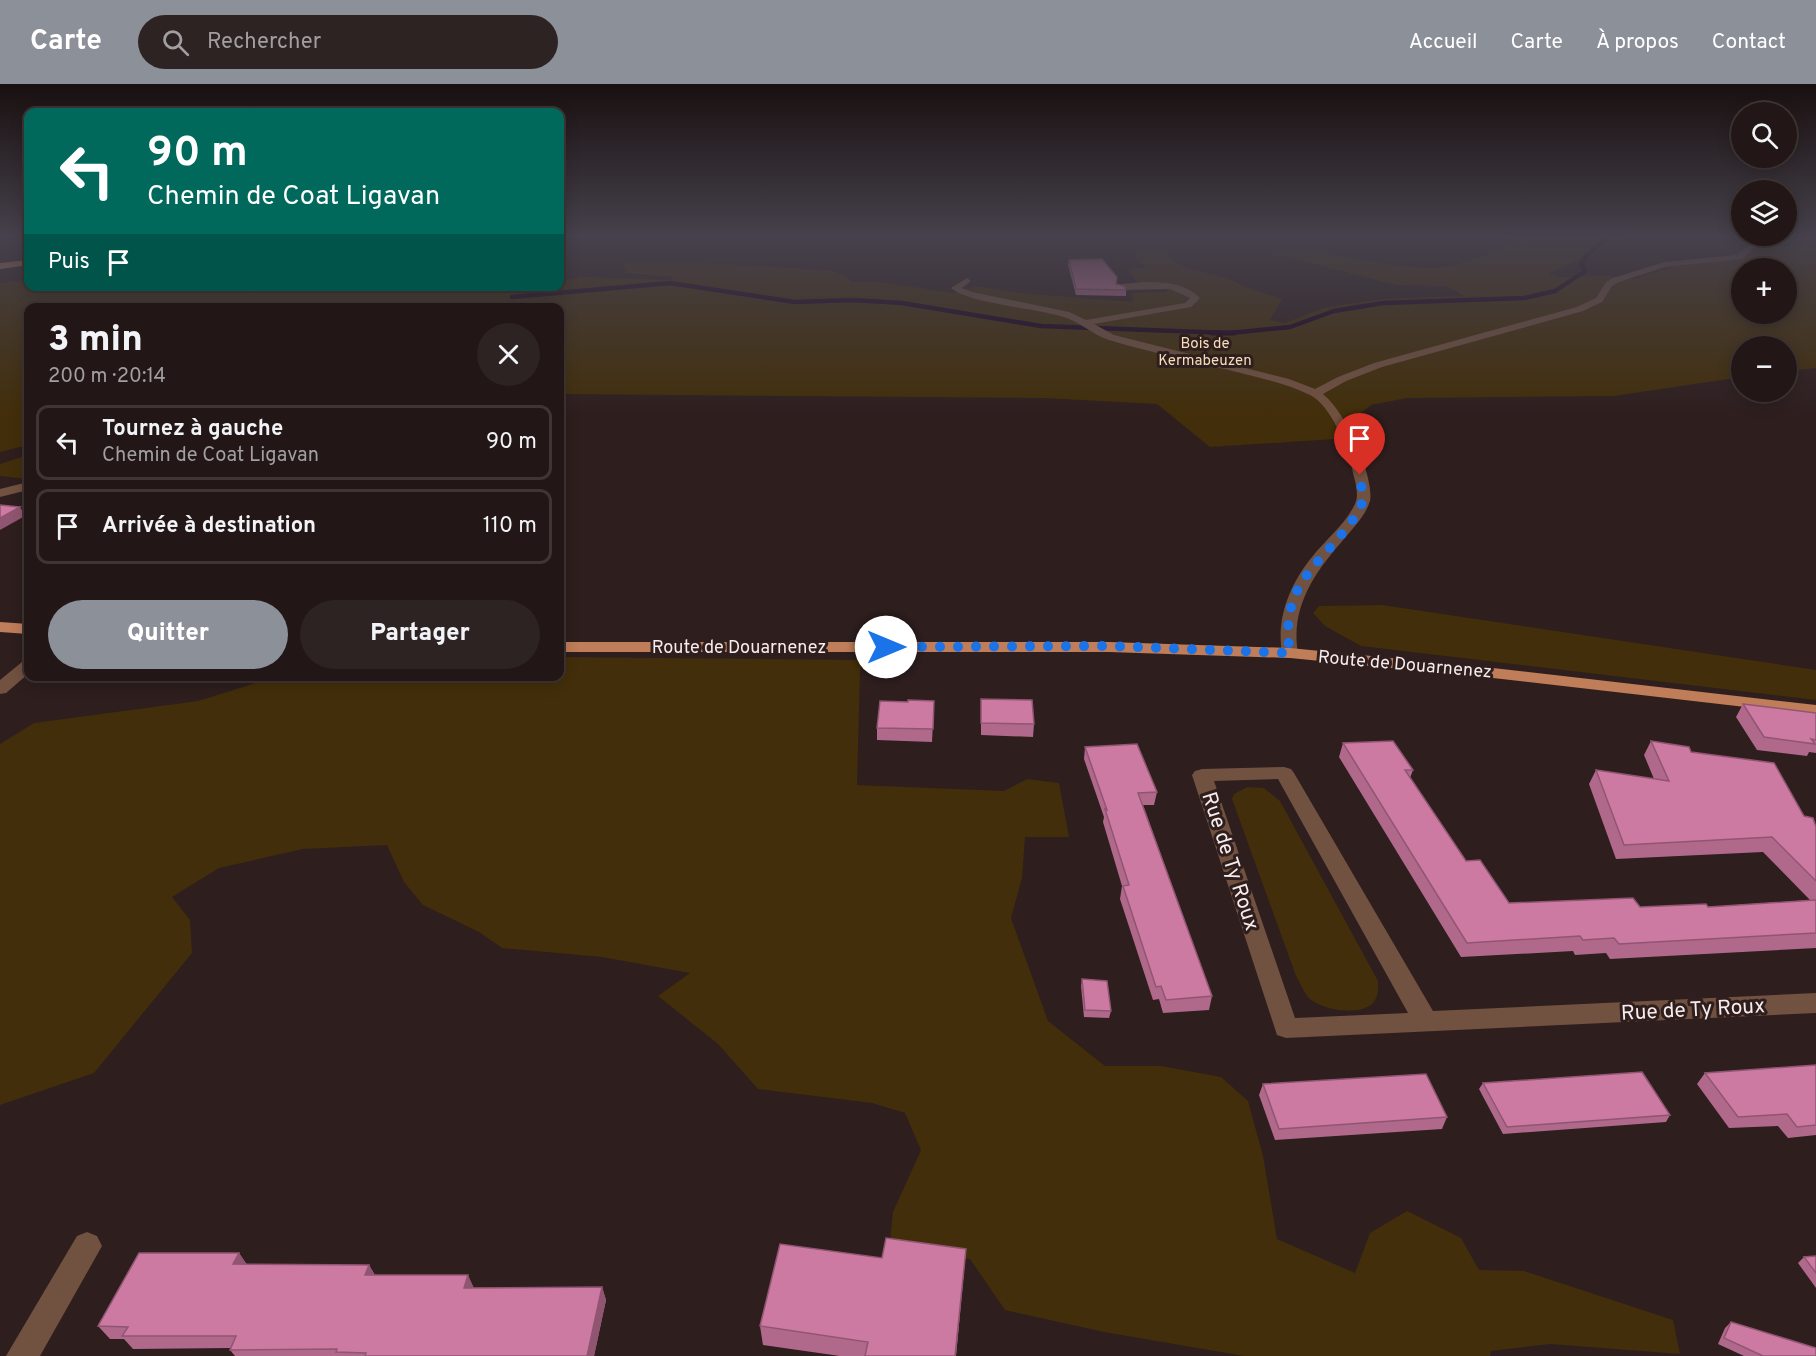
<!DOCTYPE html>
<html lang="fr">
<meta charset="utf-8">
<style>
:root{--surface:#221616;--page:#2e2323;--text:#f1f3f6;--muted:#a29fa1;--line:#3f3535;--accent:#8c9099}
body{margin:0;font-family:Overpass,sans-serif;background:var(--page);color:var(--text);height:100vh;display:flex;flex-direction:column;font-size:22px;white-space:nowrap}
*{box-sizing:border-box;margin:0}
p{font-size:20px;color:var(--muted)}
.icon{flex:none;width:33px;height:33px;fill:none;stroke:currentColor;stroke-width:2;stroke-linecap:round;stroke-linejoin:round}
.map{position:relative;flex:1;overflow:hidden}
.sheet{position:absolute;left:24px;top:219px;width:540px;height:378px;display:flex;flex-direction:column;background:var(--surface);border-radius:12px;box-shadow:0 3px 15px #0003,0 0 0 2px var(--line)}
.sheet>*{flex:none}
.guide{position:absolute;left:24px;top:24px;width:540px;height:183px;border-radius:12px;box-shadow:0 3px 15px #0003,0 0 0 2px var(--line);background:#00695c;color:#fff;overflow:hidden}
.controls{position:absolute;left:1731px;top:18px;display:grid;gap:12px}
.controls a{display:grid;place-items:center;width:66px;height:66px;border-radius:50%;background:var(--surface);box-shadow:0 3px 15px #0003,0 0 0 2px var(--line);font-size:30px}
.pin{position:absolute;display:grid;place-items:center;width:51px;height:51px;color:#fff;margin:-62px -26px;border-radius:50% 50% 50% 0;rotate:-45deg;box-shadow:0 0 6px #0007}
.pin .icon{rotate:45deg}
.me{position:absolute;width:66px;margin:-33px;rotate:90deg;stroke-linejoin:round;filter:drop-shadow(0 0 4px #0008)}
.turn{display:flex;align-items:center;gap:21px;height:126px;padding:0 24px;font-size:27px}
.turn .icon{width:78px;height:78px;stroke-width:2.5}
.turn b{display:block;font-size:42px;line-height:51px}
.then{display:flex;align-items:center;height:57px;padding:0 24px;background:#0003;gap:12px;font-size:22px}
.round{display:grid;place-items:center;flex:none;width:63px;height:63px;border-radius:32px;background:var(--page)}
.head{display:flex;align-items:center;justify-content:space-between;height:102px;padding:0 24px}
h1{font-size:36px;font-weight:800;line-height:45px}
.button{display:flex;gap:12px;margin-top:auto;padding:12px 24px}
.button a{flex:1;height:69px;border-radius:36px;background:var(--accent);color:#fff;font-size:24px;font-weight:800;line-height:69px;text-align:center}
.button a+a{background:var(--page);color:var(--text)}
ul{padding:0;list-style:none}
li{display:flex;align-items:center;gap:18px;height:75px;margin:0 12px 9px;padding:0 12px;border:3px solid var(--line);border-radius:12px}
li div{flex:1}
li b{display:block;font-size:22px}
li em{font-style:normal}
header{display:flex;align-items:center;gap:36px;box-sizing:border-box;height:84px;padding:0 30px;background:var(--accent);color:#fff}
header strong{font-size:28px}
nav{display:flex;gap:33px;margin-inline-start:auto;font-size:21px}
.search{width:420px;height:54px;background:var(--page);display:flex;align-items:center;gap:15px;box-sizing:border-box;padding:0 21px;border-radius:33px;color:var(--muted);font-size:22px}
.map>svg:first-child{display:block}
.green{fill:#422e0a;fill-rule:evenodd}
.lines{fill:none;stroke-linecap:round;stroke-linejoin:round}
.stream-far1{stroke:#19011e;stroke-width:4.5}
.stream{stroke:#19011e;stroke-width:5}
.minor{fill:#715140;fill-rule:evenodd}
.major{fill:#bf7d59;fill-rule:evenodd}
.highway{fill:#de8e62;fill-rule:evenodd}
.wall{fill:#b0698b}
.shaded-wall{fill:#905571}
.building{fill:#cd7aa2;stroke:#905571;stroke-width:1.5}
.route{stroke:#1a73e8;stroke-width:10;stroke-dasharray:0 18}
.labels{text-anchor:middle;stroke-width:6;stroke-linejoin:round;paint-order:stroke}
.far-park-label{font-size:15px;fill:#f7deb8;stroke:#2e1e1e}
.street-label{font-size:18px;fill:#f7ebeb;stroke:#2e1e1e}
.near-street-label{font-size:21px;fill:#f7ebeb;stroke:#2e1e1e}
</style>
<header>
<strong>Carte</strong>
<div class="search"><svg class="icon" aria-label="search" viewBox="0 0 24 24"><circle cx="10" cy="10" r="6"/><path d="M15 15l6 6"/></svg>Rechercher</div>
<nav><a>Accueil</a><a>Carte</a><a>À propos</a><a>Contact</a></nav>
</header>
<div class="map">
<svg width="1816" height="1272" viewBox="0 0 1816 1272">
<rect width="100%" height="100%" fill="#2e1e1e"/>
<g class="green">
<path d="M 1510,153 L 1629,153 L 1549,189 L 1557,193 L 1610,192 L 1633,195 L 1677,182 L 1742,173 L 1766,153 L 1816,153 L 1816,284 L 1787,287 L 1786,262 L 1742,262 L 1741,293 L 1614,312 L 1407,314 L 1371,321 L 1356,333 L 1366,353 L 1210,363 L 1157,320 L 1044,314 L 560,310 L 560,224 L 28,224 L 28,361 L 0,368 L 0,199 L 28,196 L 28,202 L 560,202 L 560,197 L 581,193 L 671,196 L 674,193 L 626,189 L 623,179 L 704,179 L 828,186 L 847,192 L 851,198 L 881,198 L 953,209 L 976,202 L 1018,209 L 1133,218 L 1132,209 L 1166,208 L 1170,203 L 1138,200 L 1128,185 L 1146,184 L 1133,171 L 1159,167 L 1182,182 L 1232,196 L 1242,202 L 1282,215 L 1270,236 L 1285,239 L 1323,224 L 1354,219 L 1385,215 L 1464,212 L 1447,202 L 1397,201 L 1270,169 C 1323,163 1377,183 1430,184 C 1454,185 1479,171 1502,167 ZM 1742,184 L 1786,184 L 1786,230 L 1742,230 Z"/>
<polygon points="28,371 28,395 0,392 0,380"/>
<polygon points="1382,521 1816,586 1816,616 1361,562 1325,542 1313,529 1319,522"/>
<polygon points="560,573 863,576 860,587 857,701 1004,707 1027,695 1059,699 1069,753 1025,753 1022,794 1011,834 1048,937 1105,982 1161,982 1221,993 1248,1017 1263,1072 1277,1155 1355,1189 1370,1149 1407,1127 1461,1154 1479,1186 1524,1187 1673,1236 1680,1270 1550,1260 1491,1267 1490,1272 1244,1272 1104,1248 1005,1226 970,1175 889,1166 893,1128 921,1066 905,1029 872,1019 758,1005 718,960 658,912 690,889 602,873 502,864 479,848 423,821 404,798 387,761 303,765 219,784 172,813 190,836 192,869 94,989 0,1021 0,660 34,639 198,617 275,593 560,592"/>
<path d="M 1247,703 L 1264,704 L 1280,717 L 1378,897 C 1378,905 1379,912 1373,919 C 1360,933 1320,926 1308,913 C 1303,907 1300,898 1296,892 L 1232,715 L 1234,710 Z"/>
</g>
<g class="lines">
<polyline class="stream-far1" points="512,213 670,199 795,218 853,216 902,219 1041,242 1230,249 1290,243 1334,227 1383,219 1524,214 1555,207 1585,187 1581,180 1586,172 1605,156 1603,153"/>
<polyline class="stream" points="1212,249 1234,249"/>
<g class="minor">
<path d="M 1757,154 L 1764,156 L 1742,175 L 1665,183 L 1619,198 L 1612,202 L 1602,218 L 1583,227 L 1382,283 L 1346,297 L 1323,310 C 1337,322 1348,342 1356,359 C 1362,372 1373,403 1370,417 C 1366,431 1353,444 1344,455 C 1315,488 1290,523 1298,569 L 1290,574 L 1282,569 C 1276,534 1290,500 1312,473 C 1326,455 1345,441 1355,420 C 1360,409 1354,395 1352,384 C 1347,363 1331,321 1310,311 C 1289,300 1264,295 1241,289 C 1197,278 1152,269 1109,256 C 1093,251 1080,238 1064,233 C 1037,224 970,220 951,204 L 967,194 L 971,197 L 962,204 L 972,208 L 1069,228 L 1086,236 L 1185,219 L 1190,214 L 1170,205 L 1120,206 L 1117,205 L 1117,201 C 1142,197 1181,194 1200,214 L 1191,223 L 1094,240 L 1114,251 L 1289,295 L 1315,305 L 1338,293 L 1374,279 L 1577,223 L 1596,214 L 1606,198 L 1613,194 L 1664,178 L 1737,171 Z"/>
<polygon points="28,398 28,406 0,413 0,405"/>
<polygon points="28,577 28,590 6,609 0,610 0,596 22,578"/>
<path d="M 1284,683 L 1291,685 L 1294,689 L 1433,927 L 1816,909 L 1816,929 L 1286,954 L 1277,951 L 1192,691 L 1195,687 L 1202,685 ZM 1278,695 L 1408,929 L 1295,934 L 1214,697 Z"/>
<polygon points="87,1148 97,1152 102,1162 40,1272 6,1272 77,1152"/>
</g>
<g class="major">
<polygon points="0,538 28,540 28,550 0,548"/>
<polygon points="560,558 1109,558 1290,564 1493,584 1816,621 1816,631 1493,594 1290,574 1109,568 560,568"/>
</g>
<polygon class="highway" points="28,176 28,181 0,185 0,179"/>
</g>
<g class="wall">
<polygon points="1069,176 1126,206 1126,212 1076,211 1068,181"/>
<polygon points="981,615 1034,640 1033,653 981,651"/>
<polygon points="934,617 932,658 877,656 877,644 908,618"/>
<polygon points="1743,620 1816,629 1816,669 1809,668 1807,672 1757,666 1736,633"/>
<polygon points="1651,657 1691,668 1804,732 1816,743 1816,864 1610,875 1606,869 1575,871 1573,867 1461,873 1339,673 1343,659 1413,686 1410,694 1466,777 1509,819 1640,823 1708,823 1810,816 1763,768 1616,775 1589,700 1596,686 1654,695 1644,671"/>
<polygon points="1085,663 1157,708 1154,721 1143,721 1212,912 1209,926 1163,929 1159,915 1153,916 1120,815 1122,802 1103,738 1104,733 1084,675"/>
<polygon points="1082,895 1111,927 1109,934 1084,933 1081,902"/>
<polygon points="1816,981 1816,1051 1788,1054 1778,1042 1729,1044 1697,1000 1705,989"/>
<polygon points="1483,999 1670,1031 1666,1038 1503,1050 1479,1005"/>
<polygon points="1263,1000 1447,1033 1442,1045 1275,1056 1259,1011"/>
<polygon points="966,1165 956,1272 840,1272 763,1261 760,1242 882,1174"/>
<polygon points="239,1169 247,1181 369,1181 375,1191 473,1204 602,1203 606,1216 594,1272 235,1272 230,1266 230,1264 133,1265 124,1255 110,1255 98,1242"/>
<polygon points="1816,1172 1816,1204 1798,1179 1804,1173"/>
<polygon points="1731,1238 1816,1272 1744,1272 1718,1260 1725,1244"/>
</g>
<g class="shaded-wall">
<polygon points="20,423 25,432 0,446 0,434"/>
<polygon points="966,1165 956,1272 955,1272"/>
<polygon points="239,1169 248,1182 233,1180"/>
<polygon points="369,1181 376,1194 365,1191"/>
<polygon points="468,1191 474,1204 464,1204"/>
<polygon points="602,1203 606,1216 594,1272 587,1272"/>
</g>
<g class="building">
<polygon points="1102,175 1117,193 1116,200 1124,202 1126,206 1076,205 1069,176"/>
<polygon points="0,421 20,423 0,434"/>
<polygon points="981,615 1032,616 1034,640 981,639"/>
<polygon points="908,616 934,617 933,645 877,644 880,617 908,618"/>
<polygon points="1743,620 1816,629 1816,656 1811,655 1815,660 1764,653"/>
<polygon points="1393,657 1413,686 1405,686 1466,777 1480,776 1509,819 1633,814 1640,823 1706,820 1708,823 1816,816 1816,849 1619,860 1614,854 1583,856 1580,852 1467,859 1343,659"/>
<polygon points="1651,657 1689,663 1691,668 1774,679 1804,732 1813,734 1816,743 1816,797 1772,753 1624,761 1596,686 1669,697"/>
<polygon points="1137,660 1157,708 1138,709 1212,912 1166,916 1161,902 1156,903 1123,802 1129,801 1105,725 1107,726 1085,663"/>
<polygon points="1082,895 1107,897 1111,927 1085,926"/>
<polygon points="1816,981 1816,1041 1797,1043 1787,1030 1738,1033 1705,989"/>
<polygon points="1642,988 1670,1031 1507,1043 1483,999"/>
<polygon points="1426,990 1447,1033 1279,1045 1263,1000"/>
<polygon points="886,1154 966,1165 955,1272 865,1272 868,1258 760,1242 780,1160 882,1174"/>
<polygon points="139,1169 239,1169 233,1180 369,1181 365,1191 468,1191 464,1204 602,1203 587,1272 365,1272 366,1269 336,1268 337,1265 230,1266 236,1252 122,1252 128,1243 98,1242"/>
<polygon points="1816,1172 1816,1189 1804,1173"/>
<polygon points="1731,1238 1816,1264 1816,1272 1763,1272 1724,1254"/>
</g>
<linearGradient id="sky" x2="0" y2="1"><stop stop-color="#191010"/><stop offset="0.46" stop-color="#46414c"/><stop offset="1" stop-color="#46414c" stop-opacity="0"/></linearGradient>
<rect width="1816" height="331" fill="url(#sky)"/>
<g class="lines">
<path class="route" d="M 886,563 L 1109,562 L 1290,569 C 1278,496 1325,480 1358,428 L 1363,417 L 1360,391"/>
</g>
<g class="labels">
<g class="far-park-label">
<text x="1205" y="264">Bois de<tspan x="1205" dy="17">Kermabeuzen</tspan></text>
</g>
<g class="street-label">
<text x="739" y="569">Route de Douarnenez</text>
<text transform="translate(1405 580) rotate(5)" y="6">Route de Douarnenez</text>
</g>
<g class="near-street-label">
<text transform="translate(1231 777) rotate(72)" y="7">Rue de Ty Roux</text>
<text transform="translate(1693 925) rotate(-3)" y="7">Rue de Ty Roux</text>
</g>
</g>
</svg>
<div class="controls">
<a><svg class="icon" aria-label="search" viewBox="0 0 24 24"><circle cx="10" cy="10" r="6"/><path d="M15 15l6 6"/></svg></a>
<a><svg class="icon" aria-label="layers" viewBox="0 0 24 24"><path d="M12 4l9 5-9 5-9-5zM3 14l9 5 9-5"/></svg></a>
<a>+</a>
<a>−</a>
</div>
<div class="pin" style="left:1360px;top:391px;background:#d93025"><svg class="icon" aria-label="arrive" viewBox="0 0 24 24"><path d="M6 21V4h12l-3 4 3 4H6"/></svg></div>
<svg class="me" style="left:886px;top:563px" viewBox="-20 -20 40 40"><circle r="19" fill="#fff"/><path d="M0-13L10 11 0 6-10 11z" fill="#1a73e8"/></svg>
<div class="guide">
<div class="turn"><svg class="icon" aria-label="left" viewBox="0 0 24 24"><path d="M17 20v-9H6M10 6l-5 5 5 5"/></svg><div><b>90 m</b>Chemin de Coat Ligavan</div></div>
<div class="then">Puis<svg class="icon" aria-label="arrive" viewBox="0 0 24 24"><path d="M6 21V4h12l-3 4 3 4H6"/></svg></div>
</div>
<section class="sheet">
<div class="head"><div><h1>3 min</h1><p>200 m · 20:14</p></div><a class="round"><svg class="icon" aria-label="close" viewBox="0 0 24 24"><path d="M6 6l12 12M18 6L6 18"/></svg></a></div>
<ul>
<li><svg class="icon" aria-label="left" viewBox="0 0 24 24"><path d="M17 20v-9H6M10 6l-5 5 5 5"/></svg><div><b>Tournez à gauche</b><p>Chemin de Coat Ligavan</p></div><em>90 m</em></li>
<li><svg class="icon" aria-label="arrive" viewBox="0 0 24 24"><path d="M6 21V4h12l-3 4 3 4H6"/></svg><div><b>Arrivée à destination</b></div><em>110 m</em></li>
</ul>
<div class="button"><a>Quitter</a><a>Partager</a></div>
</section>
</div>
